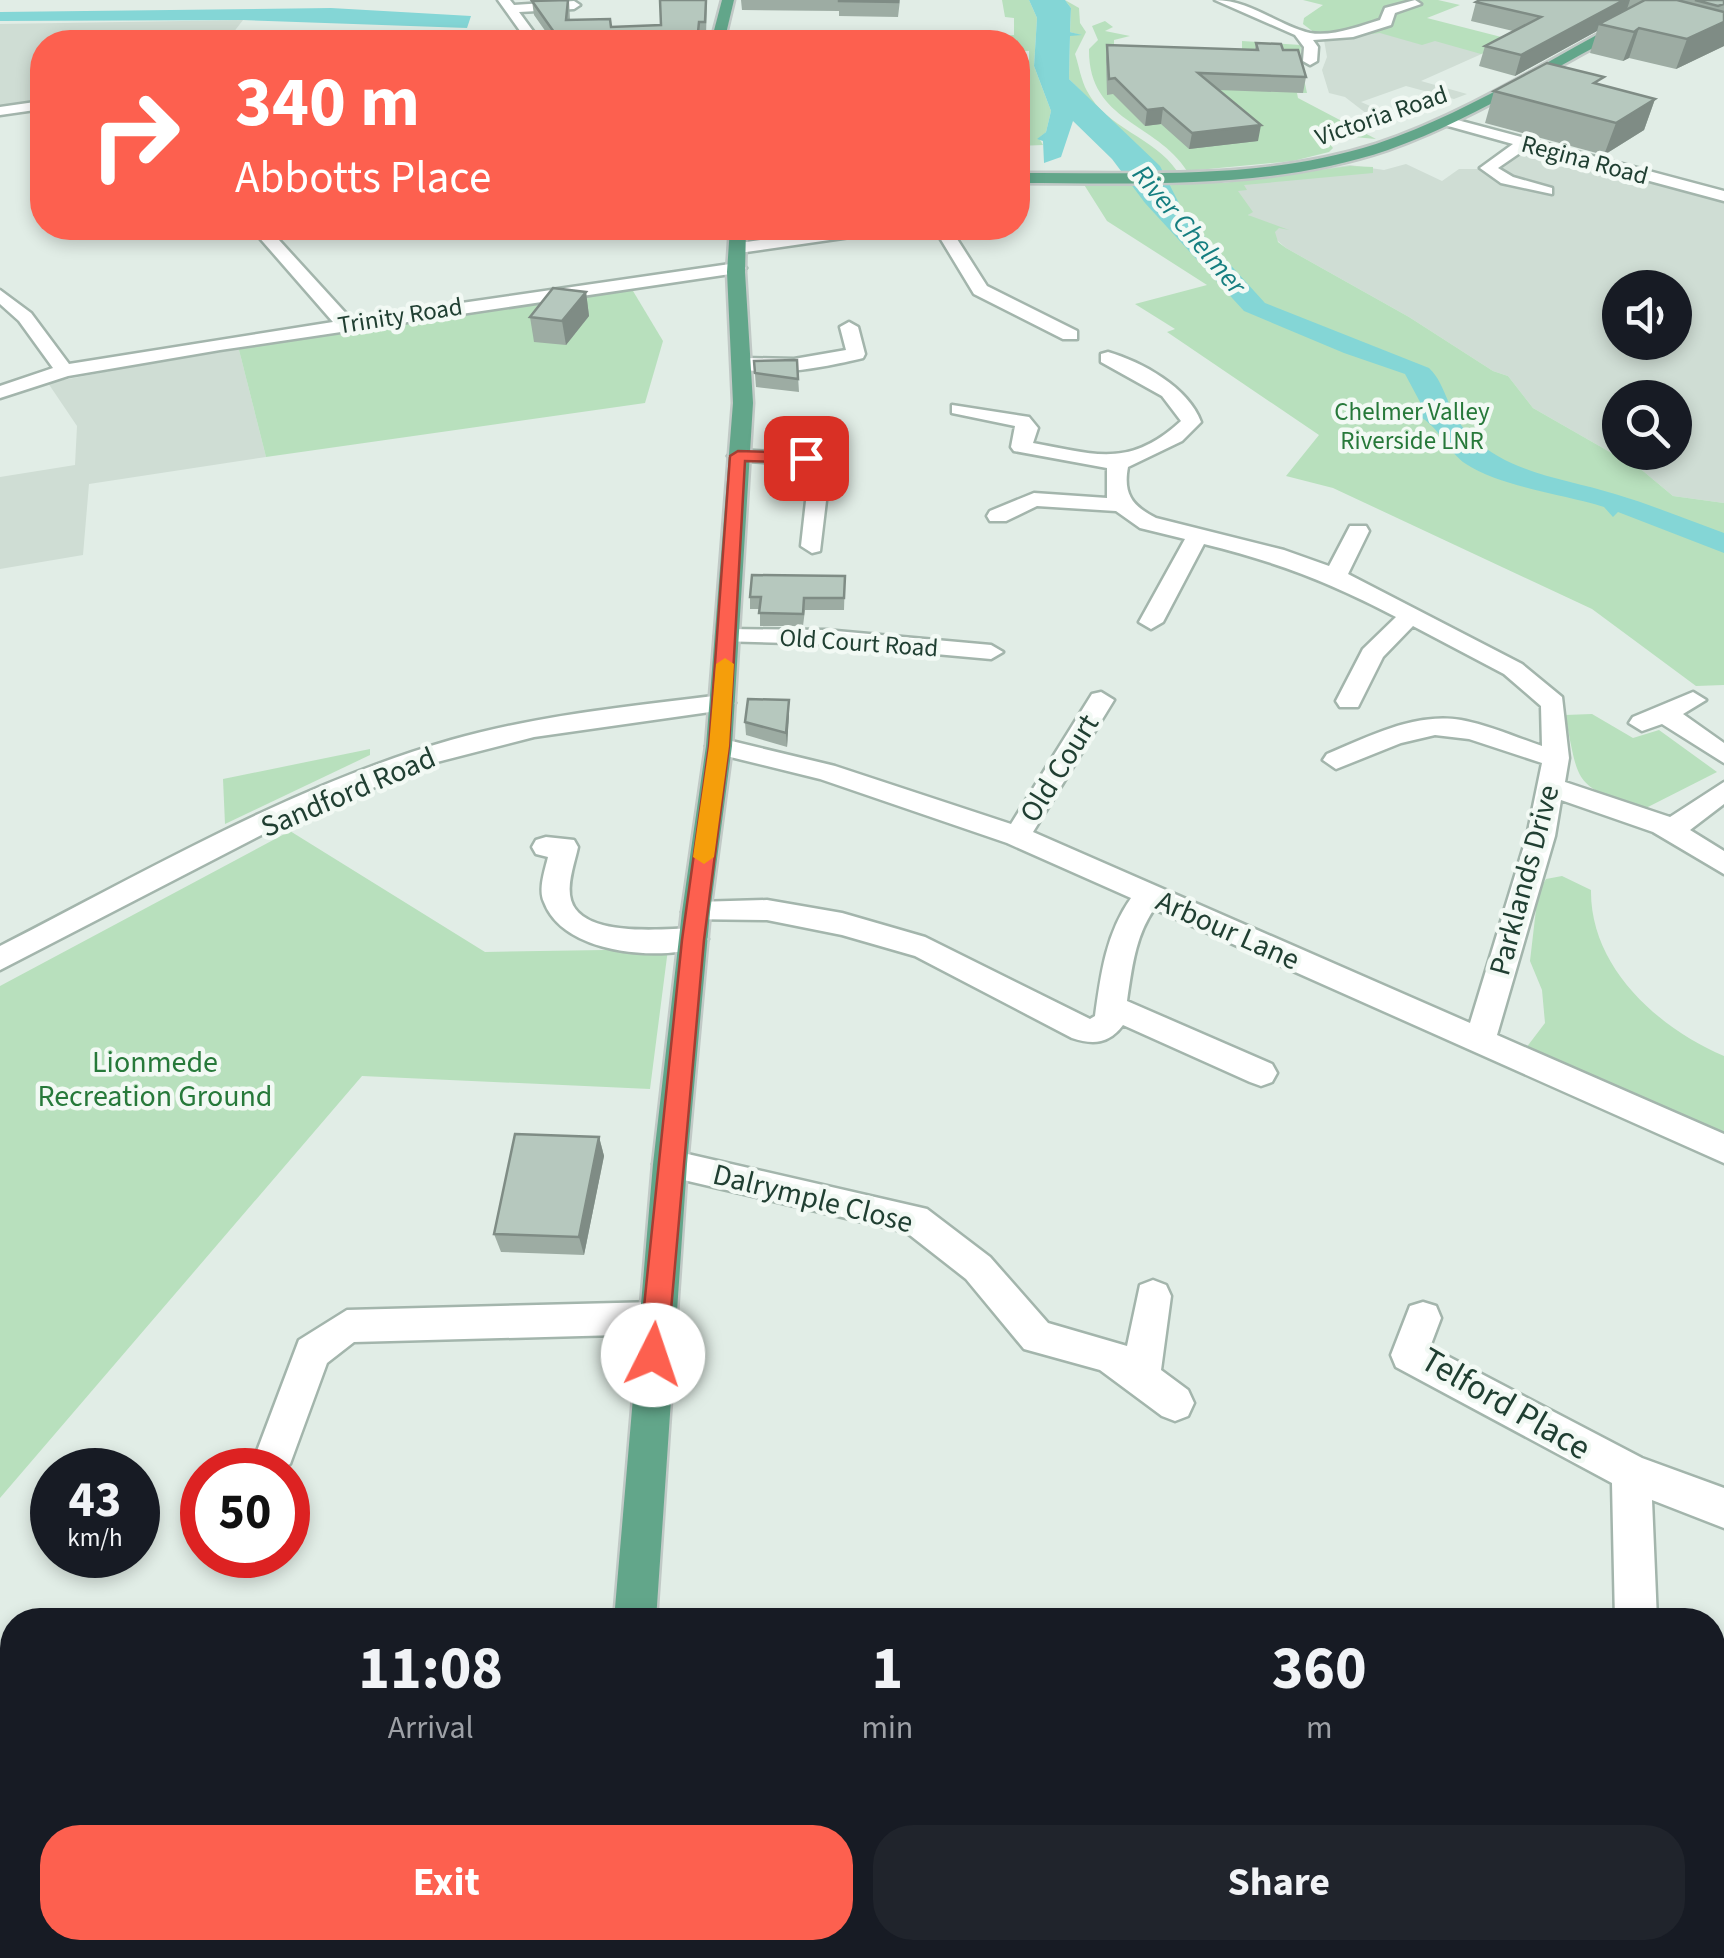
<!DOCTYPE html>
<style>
:root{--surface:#171b24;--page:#20242c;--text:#f1f3f6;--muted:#9ea1a6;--accent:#fd604f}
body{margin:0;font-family:"Source Sans 3",sans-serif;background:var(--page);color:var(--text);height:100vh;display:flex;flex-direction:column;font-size:38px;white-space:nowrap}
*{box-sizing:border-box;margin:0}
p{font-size:32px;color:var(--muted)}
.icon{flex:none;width:55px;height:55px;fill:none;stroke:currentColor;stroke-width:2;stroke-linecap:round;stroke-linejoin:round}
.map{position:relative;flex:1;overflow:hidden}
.sheet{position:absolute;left:0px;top:1608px;width:1725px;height:352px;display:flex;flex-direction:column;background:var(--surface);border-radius:40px 40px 0 0;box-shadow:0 5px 15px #0003}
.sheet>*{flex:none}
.top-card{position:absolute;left:30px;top:30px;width:1000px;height:210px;border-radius:40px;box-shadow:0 5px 15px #0003;background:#fd604f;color:#fff;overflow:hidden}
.fabs{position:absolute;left:1602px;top:270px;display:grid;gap:20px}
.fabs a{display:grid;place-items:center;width:90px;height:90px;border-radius:50%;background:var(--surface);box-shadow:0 5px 15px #0003;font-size:50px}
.speed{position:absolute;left:30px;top:1448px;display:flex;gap:20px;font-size:50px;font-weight:700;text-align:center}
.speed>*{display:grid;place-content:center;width:130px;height:130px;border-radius:50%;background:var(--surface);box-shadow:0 5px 15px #0003;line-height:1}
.speed small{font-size:25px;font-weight:400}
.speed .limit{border:15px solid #d22;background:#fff;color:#111}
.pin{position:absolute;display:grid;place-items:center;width:85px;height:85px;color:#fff;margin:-42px;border-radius:20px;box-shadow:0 5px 15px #0006}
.me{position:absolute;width:110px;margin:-55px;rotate:4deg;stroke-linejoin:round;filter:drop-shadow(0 0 8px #0008)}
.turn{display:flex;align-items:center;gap:35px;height:210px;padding:0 40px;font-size:45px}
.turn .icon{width:130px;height:130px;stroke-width:2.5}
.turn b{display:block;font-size:70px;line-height:85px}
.eta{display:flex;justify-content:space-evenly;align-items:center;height:170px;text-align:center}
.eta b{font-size:60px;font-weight:700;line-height:70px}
.button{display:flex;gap:20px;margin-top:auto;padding:20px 40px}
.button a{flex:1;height:115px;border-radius:40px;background:var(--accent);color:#fff;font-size:40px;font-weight:700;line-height:115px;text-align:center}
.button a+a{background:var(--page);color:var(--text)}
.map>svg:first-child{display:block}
.built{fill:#cfddd4;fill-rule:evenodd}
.green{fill:#b8e0bd}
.water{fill:#84d6d6}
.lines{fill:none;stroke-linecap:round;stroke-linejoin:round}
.minor-casing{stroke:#a3b5ac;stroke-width:5}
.major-casing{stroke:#c1c9c6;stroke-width:5}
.minor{fill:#fff;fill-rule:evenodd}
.major{fill:#62a68a;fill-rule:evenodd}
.wall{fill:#9daca3}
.shaded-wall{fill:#7f8c85}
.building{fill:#b6c8be;stroke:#7f8c85;stroke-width:2.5}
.route{fill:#fd604f;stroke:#a43e33;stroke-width:2.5}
.slow{fill:#f59e0b}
.labels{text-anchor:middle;stroke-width:9;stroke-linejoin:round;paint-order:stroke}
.far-street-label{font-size:25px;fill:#203f32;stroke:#f2f9f4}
.far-park-label{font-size:25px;fill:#27793a;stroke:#f2f9f4}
.far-water-label{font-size:28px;font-style:italic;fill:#157e80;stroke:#f2f9f4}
.street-label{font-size:30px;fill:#203f32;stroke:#f2f9f4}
.park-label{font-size:30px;fill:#27793a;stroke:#f2f9f4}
.near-street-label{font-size:35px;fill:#203f32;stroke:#f2f9f4}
</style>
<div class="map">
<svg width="1724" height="1958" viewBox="0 0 1724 1958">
<rect width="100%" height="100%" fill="#e1ede6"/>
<g class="built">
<polygon points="243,20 226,42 42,42 42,102 0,108 0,24"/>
<polygon points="1380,32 1513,40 1421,81 1467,94 1454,99 1406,86 1361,102 1384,112 1371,117 1345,97 1329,93 1322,70 1327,57 1324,40"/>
<path d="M 1534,151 L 1724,199 L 1724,503 L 1673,496 L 1643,471 L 1533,408 L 1508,376 L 1493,371 L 1409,317 L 1286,248 L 1252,219 L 1224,183 L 1350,165 L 1384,170 L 1406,164 L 1442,181 L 1459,169 L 1499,169 L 1519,154 ZM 1620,288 L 1675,288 L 1675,342 L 1620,342 ZM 1620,398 L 1675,398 L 1675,452 L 1620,452 Z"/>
<polygon points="238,346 266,457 89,484 83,555 0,569 0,477 75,465 77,426 48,383"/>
</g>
<g class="green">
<polygon points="1002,0 1029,0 1037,18 1034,66 1051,111 1046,132 1039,138 1043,145 1018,146 1018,61 1029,60 1029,51 1018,51 1018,42 986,42 1001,41 998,36 1014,35 1014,18 1005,17"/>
<path d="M 1065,0 L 1079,8 L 1080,23 L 1086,32 L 1075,54 C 1079,66 1081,80 1087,91 C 1107,129 1154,137 1177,171 L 1164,173 L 1069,79 L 1070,35 L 1080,35 L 1070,32 L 1071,8 Z"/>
<polygon points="1303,0 1438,0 1460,5 1427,18 1513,40 1481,54 1435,41 1422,45 1380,33 1324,40 1303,24 1304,18 1323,5"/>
<path d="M 1105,21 L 1113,27 L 1105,31 L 1130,36 L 1114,40 L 1114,49 L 1242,50 L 1242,41 L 1301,45 L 1300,61 L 1307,93 L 1297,93 L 1298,98 L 1376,139 L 1354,137 L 1329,143 L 1333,148 L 1329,152 L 1293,161 L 1187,171 C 1156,122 1088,122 1089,49 L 1098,40 L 1092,26 Z"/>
<polygon points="1350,166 1373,167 1373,173 1244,185 1247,190 1238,191 1253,212 1248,215 1289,230 1279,228 1275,232 1278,242 1286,248 1409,317 1493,371 1508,376 1533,408 1643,471 1673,496 1724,503 1724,685 1696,686 1592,609 1333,488 1286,476 1319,435 1167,332 1175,329 1135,304 1207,285 1107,221 1083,183 1224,183"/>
<polygon points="630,286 663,341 645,403 266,457 238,346"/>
<path d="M 1592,714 L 1633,738 L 1659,730 L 1717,772 L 1642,810 C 1572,783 1580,787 1565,715 Z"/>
<polygon points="370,749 370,755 225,824 223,779"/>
<polygon points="290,831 485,952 668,949 650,1089 362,1076 0,1498 0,986"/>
<path d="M 1562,876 L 1591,890 C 1590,967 1658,1028 1724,1056 L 1724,1136 L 1526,1048 L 1545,1023 L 1542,990 L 1530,961 L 1538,892 L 1546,879 Z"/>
</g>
<g class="water">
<path d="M 1029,0 L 1065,0 L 1071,8 L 1070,32 L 1082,35 L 1070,36 L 1069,79 L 1160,166 L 1185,215 L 1265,303 L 1429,368 C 1448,386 1446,414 1473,438 C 1512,474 1566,479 1615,494 C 1652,505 1688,520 1724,533 L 1724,553 L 1618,512 L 1613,517 L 1604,507 C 1563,494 1501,487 1466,464 C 1448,452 1441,430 1422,418 L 1420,402 L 1405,374 L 1344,353 L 1244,311 L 1145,203 L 1112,159 L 1073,121 L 1061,157 L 1044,163 L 1043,141 L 1037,139 L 1046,132 L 1051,111 L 1034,66 L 1037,18 Z"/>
<polygon points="331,8 471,16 467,28 243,20 0,21 0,12"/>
</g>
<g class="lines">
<defs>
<g id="minor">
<polygon points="498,0 510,0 514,5 574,1 580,5 574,9 519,12 541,42 528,42"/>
<path d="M 1215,0 C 1250,0 1279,26 1310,33 C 1332,37 1360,26 1380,20 L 1385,8 L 1415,0 L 1421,4 L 1395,13 L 1391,25 L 1353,37 L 1313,40 L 1318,47 L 1317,61 L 1310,65 L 1303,61 L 1304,47 L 1295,35 Z"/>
<polygon points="276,34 283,38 279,42 265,42"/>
<polygon points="42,101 42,109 0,115 0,107"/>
<polygon points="1446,117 1724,191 1724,201 1527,148 1498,168 1513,177 1552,188 1552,194 1501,183 1480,168 1513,144 1441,124 1439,121"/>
<polygon points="251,228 268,228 351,319 737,263 746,268 737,273 220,350 68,376 0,398 0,386 53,368 19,321 0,304 0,290 31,313 69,364 333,322"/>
<polygon points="847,228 886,228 878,233 739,253 731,248 739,243"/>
<polygon points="934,228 950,228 987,286 1077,331 1077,339 1063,339 974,294"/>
<path d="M 849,322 L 858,327 L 865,354 L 863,358 C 834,365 757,382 735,364 L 744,358 L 794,359 L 846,350 L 840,327 Z"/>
<path d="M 1108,352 C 1142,362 1188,387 1201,422 L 1182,441 L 1128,467 C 1123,494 1132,506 1156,518 L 1284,550 L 1329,566 L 1350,526 L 1366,526 L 1369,531 L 1348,574 L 1522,664 L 1562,697 L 1569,758 L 1565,782 L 1670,817 L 1724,782 L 1724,804 L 1690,830 L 1724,851 L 1724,874 L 1653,832 L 1561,800 L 1555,836 L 1497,1035 L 1724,1134 L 1724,1163 L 1154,909 C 1135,937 1132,968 1127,1001 L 1272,1064 L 1277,1073 L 1272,1082 L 1261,1086 L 1250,1082 L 1123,1025 C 1109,1044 1093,1045 1072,1038 L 915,956 L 842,935 L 767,920 L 686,919 L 682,912 L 686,905 L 696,902 L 767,900 L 842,913 L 925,937 L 1090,1019 L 1095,1016 C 1101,973 1106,934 1131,898 L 1007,843 L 820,779 L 710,752 L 706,746 L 719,738 L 835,766 L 1011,824 L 1092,694 L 1101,692 L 1114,700 L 1033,832 L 1470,1023 L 1527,836 L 1542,763 L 1469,739 L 1435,735 L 1401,743 L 1336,769 L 1323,760 L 1327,754 C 1368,737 1415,712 1461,720 C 1489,725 1515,737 1542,746 L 1541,706 L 1504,674 L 1413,626 L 1383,657 L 1358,707 L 1340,707 L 1336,701 L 1363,649 L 1396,617 C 1329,582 1277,562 1204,544 L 1163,622 L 1151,629 L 1139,622 L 1185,539 L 1140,528 L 1116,511 L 1037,506 L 1006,521 L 990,521 L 987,516 L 990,511 L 1034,493 L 1107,498 L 1107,468 L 1014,451 L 1011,447 L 1015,426 L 952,413 L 952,405 L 1029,417 L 1038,428 L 1033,443 C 1094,454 1129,469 1181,421 L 1162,396 L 1101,362 L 1101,354 Z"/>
<polygon points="738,450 828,455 831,459 820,551 812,553 801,546 810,465 731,460 728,456"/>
<polygon points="727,629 825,630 991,645 1003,652 991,659 825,644 719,641 715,636 719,631"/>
<polygon points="1693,692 1706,700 1683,714 1724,743 1724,763 1662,724 1642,731 1629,723 1633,717"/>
<path d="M 722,695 L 735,703 L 731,709 L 534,737 L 433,763 L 271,830 L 0,970 L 0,946 C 147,871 291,786 451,740 C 539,715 631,706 722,695 Z"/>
<path d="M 546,837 L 574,840 L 578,847 C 575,862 568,879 570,895 C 575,939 662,929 693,928 L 703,931 L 708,939 L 703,947 C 657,961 563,954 544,902 C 538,889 545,870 548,857 L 536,854 L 532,847 L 536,840 Z"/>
<polygon points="670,1150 927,1209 990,1257 1048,1323 1127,1346 1140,1285 1153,1280 1166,1285 1171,1296 1161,1370 1188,1390 1194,1403 1188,1416 1175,1421 1162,1416 1100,1370 1024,1349 966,1279 906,1232 658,1174 653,1164 658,1154"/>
<polygon points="656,1302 669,1306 674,1318 669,1330 656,1334 354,1342 327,1363 290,1464 276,1470 262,1464 257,1451 299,1340 347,1310"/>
<polygon points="1423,1302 1436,1306 1441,1318 1430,1347 1642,1458 1724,1488 1724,1528 1652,1500 1657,1620 1615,1620 1612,1483 1396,1367 1391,1355 1410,1306"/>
<rect x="0" y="1824" width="12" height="46"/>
<polygon points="883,1948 959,1948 964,1958 887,1958"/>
<polygon points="1655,1948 1702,1948 1705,1958 1657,1958"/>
</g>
<g id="major">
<polygon points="722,0 734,0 724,42 711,42"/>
<path d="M 1663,0 L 1679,0 C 1651,22 1605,40 1573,59 C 1513,92 1453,127 1388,150 C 1270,190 1140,183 1018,183 L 1018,173 C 1137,172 1261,181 1376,144 C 1478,110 1567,47 1663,0 Z"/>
<polygon points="730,228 746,228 745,272 753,403 732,746 710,912 687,1164 656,1620 614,1620 653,1164 682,912 706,746 733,403 727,272"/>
<polygon points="582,1948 630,1948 628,1958 580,1958"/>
</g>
</defs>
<use href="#minor" class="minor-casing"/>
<use href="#major" class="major-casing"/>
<use href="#minor" class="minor"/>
<use href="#major" class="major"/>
</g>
<g class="wall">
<polygon points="569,0 570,20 611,27 661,25 660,0 707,0 706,36 700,36 700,42 553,42 534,15 532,1"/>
<polygon points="741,0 900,0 898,17 839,16 839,11 742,10"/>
<polygon points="1479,0 1724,0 1724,46 1676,69 1629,58 1623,61 1590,53 1597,31 1515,76 1479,66 1485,46 1513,31 1471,21 1476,2"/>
<polygon points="1256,43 1283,50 1306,77 1303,93 1218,90 1258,141 1189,149 1161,124 1145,126 1113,94 1107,95 1106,60 1107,45 1255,50"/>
<polygon points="1601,85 1655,99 1644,130 1604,155 1485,123 1494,91"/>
<polygon points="586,292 589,316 566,345 534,342 530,317"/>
<polygon points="797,360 799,392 756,387 754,361"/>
<polygon points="845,576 844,610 805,610 803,626 760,626 760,609 750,609 750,597"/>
<polygon points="789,713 787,747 746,735 745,722"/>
<polygon points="599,1137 604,1156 584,1255 501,1252 494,1234"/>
</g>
<g class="shaded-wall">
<polygon points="1624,0 1630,0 1625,15 1599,24 1597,31 1515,76 1521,55"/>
<polygon points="1724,22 1724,46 1676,69 1687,39"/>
<polygon points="1639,28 1629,58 1623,61 1634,32"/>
<polygon points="1655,99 1644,130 1604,155 1616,123"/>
<polygon points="1163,108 1161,124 1145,126 1147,110"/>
<polygon points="1261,125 1258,141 1189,149 1192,133"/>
<polygon points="586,292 589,316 566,345 562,321"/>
<polygon points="789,700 789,713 787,747 786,733"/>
<polygon points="599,1137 604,1156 584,1255 579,1237"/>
</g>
<g class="building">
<polygon points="568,0 566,20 610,19 611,27 661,25 660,0 706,0 705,22 699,22 697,42 565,42 564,38 563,42 561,42 532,1"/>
<polygon points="839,0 898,0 898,2 839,1"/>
<polygon points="1480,0 1624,0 1521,55 1485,46 1541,17 1476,2"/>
<polygon points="1645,0 1677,0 1724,12 1724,22 1687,39 1639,28 1634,32 1599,24"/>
<polygon points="1695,0 1724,0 1724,4 1718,6"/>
<polygon points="1256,43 1281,44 1283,50 1298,50 1306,77 1198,73 1261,125 1192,133 1163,108 1147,110 1115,78 1109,79 1107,45 1258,50"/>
<polygon points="1547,63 1604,77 1594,83 1655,99 1616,123 1494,91"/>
<polygon points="553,288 586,292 562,321 530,317"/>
<polygon points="797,360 798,379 755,373 754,361"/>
<polygon points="752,575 845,576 844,598 804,598 803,614 759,613 761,597 750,597"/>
<polygon points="748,699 789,700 786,733 745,722"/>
<polygon points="515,1134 599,1137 579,1237 494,1234"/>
</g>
<polygon class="route" points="738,451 806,453 814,458 806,463 745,461 729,746 704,940 667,1355 663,1364 653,1368 643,1364 639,1355 682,940 709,746 730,456"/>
<polygon class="slow" points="725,658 734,664 729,746 714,857 704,864 693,857 709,746 716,664"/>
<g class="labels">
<g class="far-street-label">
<text transform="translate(1381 115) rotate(-19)" y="9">Victoria Road</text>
<text transform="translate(1585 159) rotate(15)" y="9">Regina Road</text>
<text transform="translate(400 315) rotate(-9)" y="9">Trinity Road</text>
<text transform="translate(859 642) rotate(4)" y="9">Old Court Road</text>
</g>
<g class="far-park-label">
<text x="1412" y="420">Chelmer Valley<tspan x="1412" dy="29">Riverside LNR</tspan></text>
</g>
<g class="far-water-label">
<text transform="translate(1190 229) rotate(50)" y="10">River Chelmer</text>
</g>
<g class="street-label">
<text transform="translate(1059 768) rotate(-58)" y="10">Old Court</text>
<text transform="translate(348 792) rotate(-23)" y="10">Sandford Road</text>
<text transform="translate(1524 880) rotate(-75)" y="10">Parklands Drive</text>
<text transform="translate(1228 930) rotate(24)" y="10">Arbour Lane</text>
<text transform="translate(813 1198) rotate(14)" y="10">Dalrymple Close</text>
</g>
<g class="park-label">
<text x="155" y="1072">Lionmede<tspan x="155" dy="34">Recreation Ground</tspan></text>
</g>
<g class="near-street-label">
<text transform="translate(1506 1403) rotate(30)" y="12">Telford Place</text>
</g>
</g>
</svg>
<div class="fabs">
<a><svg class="icon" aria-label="sound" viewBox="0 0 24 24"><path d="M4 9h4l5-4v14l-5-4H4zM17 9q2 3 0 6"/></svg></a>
<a><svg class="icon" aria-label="search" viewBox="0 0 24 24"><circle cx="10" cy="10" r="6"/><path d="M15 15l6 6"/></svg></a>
</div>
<div class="speed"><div>43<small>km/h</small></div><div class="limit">50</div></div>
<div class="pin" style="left:806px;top:458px;background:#d93025"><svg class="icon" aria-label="arrive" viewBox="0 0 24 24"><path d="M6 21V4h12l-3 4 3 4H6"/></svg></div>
<svg class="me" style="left:653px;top:1355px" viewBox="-20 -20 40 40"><circle r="19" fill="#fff"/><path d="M0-13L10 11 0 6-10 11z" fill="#fd604f"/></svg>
<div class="top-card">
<div class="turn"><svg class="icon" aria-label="right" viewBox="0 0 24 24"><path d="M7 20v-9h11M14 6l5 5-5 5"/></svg><div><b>340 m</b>Abbotts Place</div></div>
</div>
<section class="sheet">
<div class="eta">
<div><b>11:08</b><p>Arrival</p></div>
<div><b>1</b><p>min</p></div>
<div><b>360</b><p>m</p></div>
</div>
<div class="button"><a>Exit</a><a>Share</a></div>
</section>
</div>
